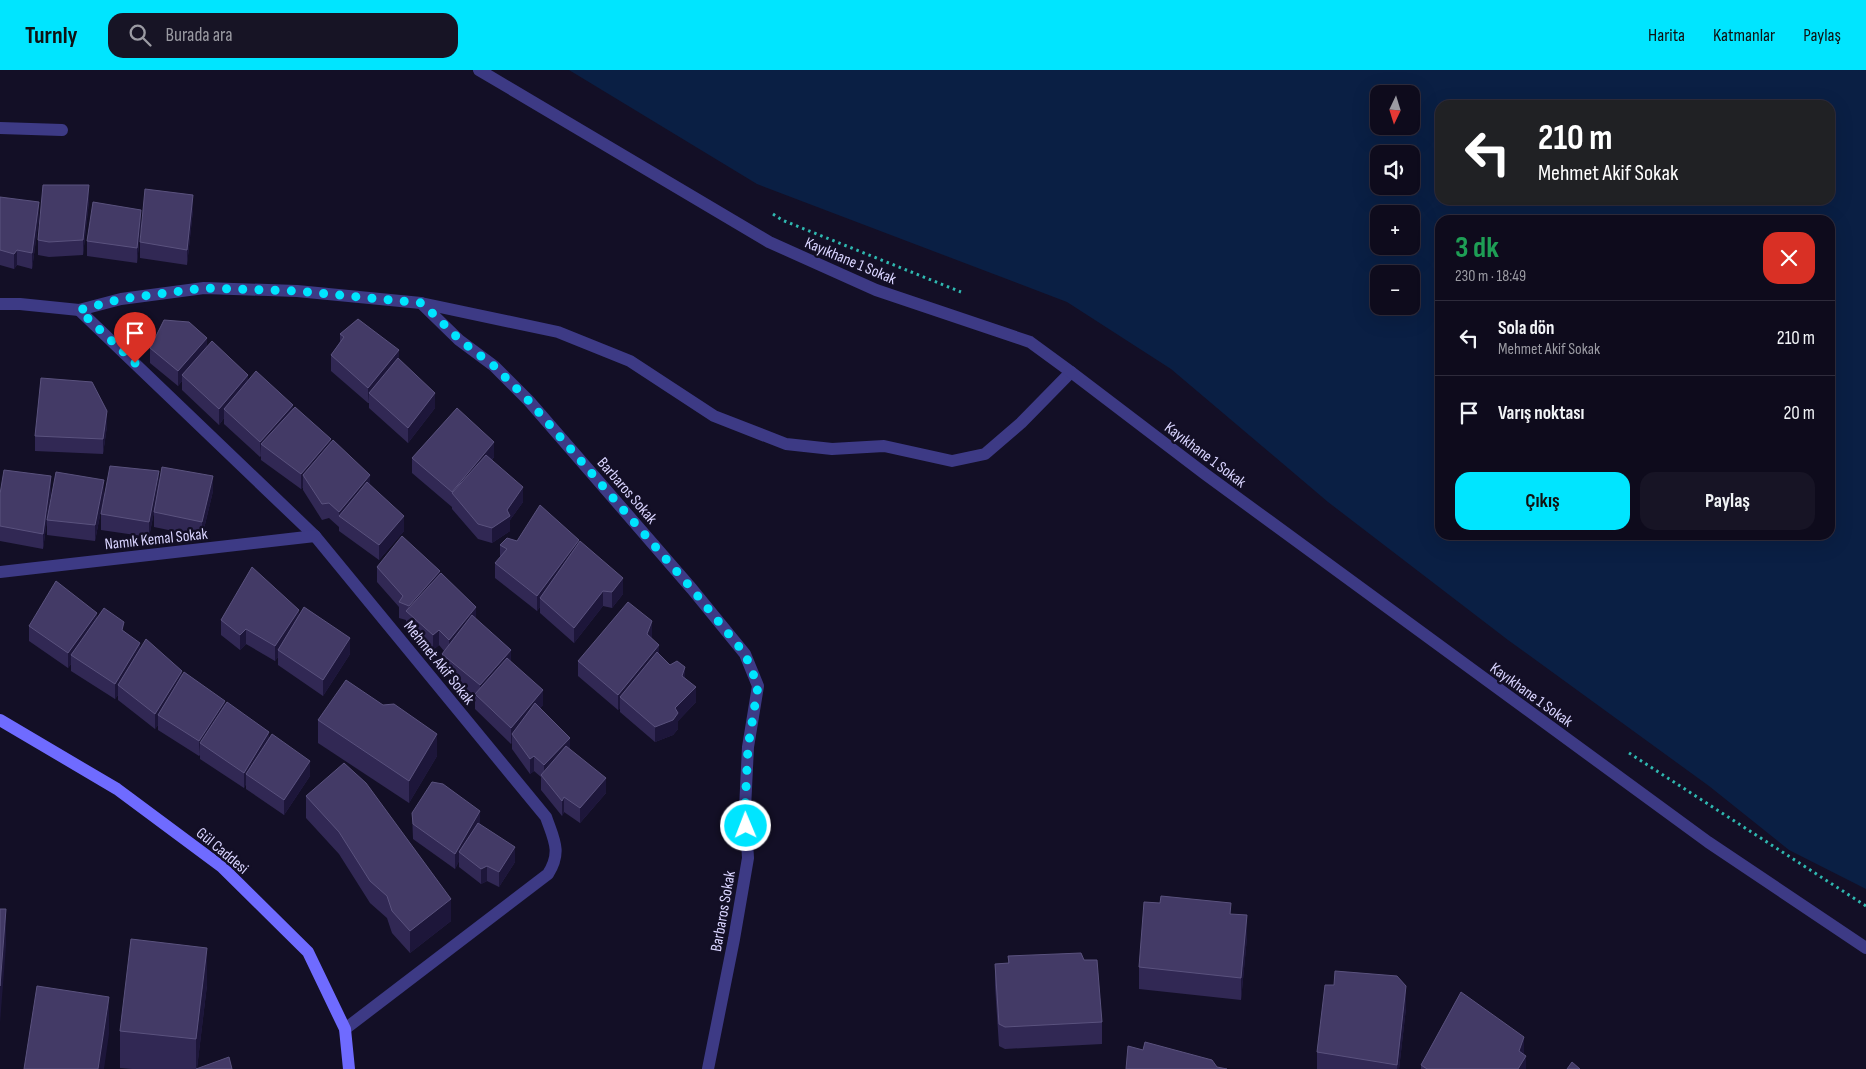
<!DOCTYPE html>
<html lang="tr">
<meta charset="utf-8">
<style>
:root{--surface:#0e0b1c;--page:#171425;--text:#f1f3f6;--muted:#9b9ba3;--line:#2e2b3b;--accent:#00e5ff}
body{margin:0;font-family:"Sofia Sans Condensed",sans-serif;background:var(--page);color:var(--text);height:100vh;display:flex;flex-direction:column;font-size:19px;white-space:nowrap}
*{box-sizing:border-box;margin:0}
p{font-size:16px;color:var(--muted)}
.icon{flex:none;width:28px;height:28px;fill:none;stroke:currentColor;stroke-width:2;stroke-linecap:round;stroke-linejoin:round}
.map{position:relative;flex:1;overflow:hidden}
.sheet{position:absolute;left:1435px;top:145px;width:400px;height:325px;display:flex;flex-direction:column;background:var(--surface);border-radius:15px;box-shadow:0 5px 20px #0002,0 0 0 1px var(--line)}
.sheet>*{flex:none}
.top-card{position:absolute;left:1435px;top:30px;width:400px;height:105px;border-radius:15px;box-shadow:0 5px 20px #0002,0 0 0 1px var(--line);background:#202124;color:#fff;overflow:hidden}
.needle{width:32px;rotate:184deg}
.buttons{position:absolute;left:1370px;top:15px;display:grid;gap:10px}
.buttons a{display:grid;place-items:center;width:50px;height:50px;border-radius:10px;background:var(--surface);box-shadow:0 5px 20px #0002,0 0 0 1px var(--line);font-size:25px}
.pin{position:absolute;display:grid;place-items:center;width:42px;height:42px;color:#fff;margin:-51px -21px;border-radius:50% 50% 50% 0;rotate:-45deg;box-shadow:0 0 5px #0007}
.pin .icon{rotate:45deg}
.me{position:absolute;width:55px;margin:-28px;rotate:359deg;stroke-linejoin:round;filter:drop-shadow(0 0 4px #0008)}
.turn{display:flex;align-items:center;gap:18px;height:105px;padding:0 20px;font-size:22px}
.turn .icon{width:65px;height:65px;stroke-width:2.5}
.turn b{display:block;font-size:35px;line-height:42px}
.round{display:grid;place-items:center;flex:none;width:52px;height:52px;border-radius:15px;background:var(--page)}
.overview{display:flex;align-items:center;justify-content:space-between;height:85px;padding:0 20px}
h1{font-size:30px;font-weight:700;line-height:38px;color:#1e9e55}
.button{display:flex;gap:10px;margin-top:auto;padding:10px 20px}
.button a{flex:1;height:58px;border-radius:15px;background:var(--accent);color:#111;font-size:20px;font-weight:700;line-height:58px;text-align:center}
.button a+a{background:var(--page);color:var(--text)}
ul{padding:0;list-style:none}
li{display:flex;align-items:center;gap:15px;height:75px;padding:0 20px;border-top:1px solid var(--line)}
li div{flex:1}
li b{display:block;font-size:19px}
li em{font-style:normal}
header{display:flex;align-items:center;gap:30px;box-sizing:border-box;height:70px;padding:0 25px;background:var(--accent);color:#111}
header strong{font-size:24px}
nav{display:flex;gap:28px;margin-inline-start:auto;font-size:18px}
.search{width:350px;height:45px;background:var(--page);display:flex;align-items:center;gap:12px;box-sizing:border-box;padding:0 18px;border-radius:15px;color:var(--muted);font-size:19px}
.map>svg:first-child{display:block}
.water{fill:#0a1f44;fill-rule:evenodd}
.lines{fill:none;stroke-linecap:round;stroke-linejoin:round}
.path{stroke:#2fb8b0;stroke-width:3;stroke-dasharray:2.5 4;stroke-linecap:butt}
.minor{stroke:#3d3a85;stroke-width:12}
.tertiary{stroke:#3d3a85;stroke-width:12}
.secondary{stroke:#6f6bff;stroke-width:12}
.wall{fill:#312854}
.shaded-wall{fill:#1d163a}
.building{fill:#433a66;stroke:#5a527e}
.route{stroke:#00e5ff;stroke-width:9;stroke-dasharray:0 16.2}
.labels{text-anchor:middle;stroke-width:5;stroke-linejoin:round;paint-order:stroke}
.street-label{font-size:16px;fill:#d9d4ff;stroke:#130f26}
</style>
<header>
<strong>Turnly</strong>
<div class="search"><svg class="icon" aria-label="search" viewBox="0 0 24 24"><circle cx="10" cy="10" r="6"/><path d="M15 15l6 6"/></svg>Burada ara</div>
<nav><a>Harita</a><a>Katmanlar</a><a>Paylaş</a></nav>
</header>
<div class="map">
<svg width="1866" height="999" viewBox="0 0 1866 999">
<rect width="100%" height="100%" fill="#130f26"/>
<path class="water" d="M 569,0 L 1866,0 L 1866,819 L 1789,780 L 1709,716 L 1508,570 L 1328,432 L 1171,299 L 1067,232 L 757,114 ZM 1379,24 L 1411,24 L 1411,56 L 1379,56 ZM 1440,35 L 1830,35 L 1830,130 L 1440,130 ZM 1379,84 L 1411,84 L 1411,116 L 1379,116 ZM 1379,144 L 1411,144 L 1411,176 L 1379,176 ZM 1440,150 L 1830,150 L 1830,465 L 1440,465 ZM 1379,204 L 1411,204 L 1411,236 L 1379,236 Z"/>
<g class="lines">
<g class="path">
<polyline points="773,144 782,150 961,222"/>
<polyline points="1629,683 1866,836"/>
</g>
<g class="minor">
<polyline points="0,58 62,60"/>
<polyline points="421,233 558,262 630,291 714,346 786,374 832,379 884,376 952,391 985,384 1021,353 1071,302"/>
<polyline points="0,234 20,234 79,240 121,229 204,218 297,221 421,233 459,270 494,296 529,331 692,519 745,584 758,616 748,677 745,739 748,788 734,869 708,999"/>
<path d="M 79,240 L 315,466 L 546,747 C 554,770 562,782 548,804 L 345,959"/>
<polyline points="0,502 315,466"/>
</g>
<polyline class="tertiary" points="479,0 769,172 876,220 1030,272 1071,302 1205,404 1708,772 1866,878"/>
<polyline class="secondary" points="0,650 117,719 222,797 308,882 345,959 349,999"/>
</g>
<g class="wall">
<polygon points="0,127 39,148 32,199 17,195 14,199 0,195"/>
<polygon points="89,131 83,185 49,187 38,185 38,170"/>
<polygon points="193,140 187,195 140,188 140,172"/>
<polygon points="141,155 137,193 87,186 87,171"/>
<polygon points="340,264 399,289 435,338 408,373 369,338 369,333 368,333 331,301 331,285 340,272"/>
<polygon points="207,276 248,311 293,339 331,372 370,415 404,461 379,490 339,461 339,457 329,448 322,450 303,420 303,417 301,419 261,390 261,386 260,387 224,354 224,348 219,355 182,320 182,311 178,316 150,293 150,278"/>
<polygon points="107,356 103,384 35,381 35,366"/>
<polygon points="494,387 492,390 523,432 510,450 510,461 492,473 478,469 452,439 452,436 452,437 412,403 412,388"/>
<polygon points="159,412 213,421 202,467 154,457 154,442 149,467 101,460 101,444"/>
<polygon points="51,421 43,479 0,471 0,424"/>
<polygon points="104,425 95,471 47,465 47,450"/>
<polygon points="517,471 579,473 623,524 612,538 603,536 574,573 540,543 540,537 537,541 495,508 495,493 500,487 500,475"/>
<polygon points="377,497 440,504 511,592 543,635 540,638 570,680 606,723 580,753 564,742 562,746 541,720 541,707 534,701 530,704 512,679 512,672 511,674 475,639 475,626 442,599 442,584 444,581 439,575 433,580 406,556 406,550 399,548 399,537 377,512"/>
<polygon points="299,544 350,584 323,626 278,595 278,587 275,591 246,574 240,580 221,565 221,550"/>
<polygon points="97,548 124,561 140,578 182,606 225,634 269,669 310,706 284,745 246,719 246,714 244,718 200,689 200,685 199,686 158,660 158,655 155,659 118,630 118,625 115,629 71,601 71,594 68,598 29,571 29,556"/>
<polygon points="652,566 651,568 659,585 685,608 696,632 678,651 678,659 673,665 655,672 620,642 620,638 618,640 578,606 578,591"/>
<polygon points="318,650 437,686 409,733 318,673"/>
<polygon points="306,726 451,851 410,883 392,863 387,848 370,833 339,784 306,748"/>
<polygon points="412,743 480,755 515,792 499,817 487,811 481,814 459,797 459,791 455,799 413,769"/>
<polygon points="1231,844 1247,867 1241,930 1139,919 1139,897"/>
<polygon points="1008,886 1102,952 1102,974 1005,979 999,976 995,916 995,894 1008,893"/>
<polygon points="207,915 197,998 232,999 132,999 120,998 120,961"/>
<polygon points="1334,915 1406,938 1399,999 1317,999 1317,982"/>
<polygon points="1524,985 1526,999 1421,999 1421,995"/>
</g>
<g class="shaded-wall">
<polygon points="89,115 89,131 83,185 83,170"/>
<polygon points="193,125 193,140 187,195 187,180"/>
<polygon points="39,132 39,148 32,199 32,183"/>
<polygon points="141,140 141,155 137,193 137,178"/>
<polygon points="17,180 17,195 14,199 14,184"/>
<polygon points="207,268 207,283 182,305 182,311 178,316 178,301"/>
<polygon points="399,280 399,295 369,323 368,333 368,318"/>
<polygon points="248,305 248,320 224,339 224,348 219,355 219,339"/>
<polygon points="435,323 435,338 408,373 408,358"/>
<polygon points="293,335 293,350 261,374 260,387 260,372"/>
<polygon points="107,341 107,356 103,384 103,369"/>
<polygon points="331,369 331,384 303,405 303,417 301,419 301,404"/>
<polygon points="494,372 494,387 458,430 452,423 452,437 452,422"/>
<polygon points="159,401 159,417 149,467 149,452"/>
<polygon points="370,405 370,420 339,446 339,457 339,442"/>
<polygon points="51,406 51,421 43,479 43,464"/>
<polygon points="213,406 213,421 202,467 202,452"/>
<polygon points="104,410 104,425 95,471 95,455"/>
<polygon points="523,417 523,432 510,450 510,461 492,473 492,458 507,440"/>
<polygon points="404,446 404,461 379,490 379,475"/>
<polygon points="579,470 579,485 540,528 540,537 537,541 537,526"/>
<polygon points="440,501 440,516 409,543 409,536"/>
<polygon points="623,508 623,524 612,538 612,522"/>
<polygon points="603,521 603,536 574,573 574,558"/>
<polygon points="476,537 476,552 449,585 449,570"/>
<polygon points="299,540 299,555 278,580 278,587 275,591 275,576"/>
<polygon points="97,543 97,558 71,585 71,594 68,598 68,583"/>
<polygon points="652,551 652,566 647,580 647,564"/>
<polygon points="246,559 246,574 240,580 240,565"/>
<polygon points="439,560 439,575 433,580 433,565"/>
<polygon points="350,568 350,584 323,626 323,610"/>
<polygon points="140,573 140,589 118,615 118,625 115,629 115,614"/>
<polygon points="659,575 659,590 620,627 620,638 618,640 618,625"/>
<polygon points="511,580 511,595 480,629 480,615"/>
<polygon points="685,597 685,612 682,606"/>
<polygon points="182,601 182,616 158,645 158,655 155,659 155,644"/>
<polygon points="696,617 696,632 678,651 678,659 673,665 655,672 655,657 675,638"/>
<polygon points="543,620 543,635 515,668 512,664 512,672 511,674 511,658"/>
<polygon points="225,631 225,646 200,673 199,686 199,671"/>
<polygon points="269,662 269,678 246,704 246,714 244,718 244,703"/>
<polygon points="437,664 437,686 409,733 409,711"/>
<polygon points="570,668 570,684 544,710 544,695"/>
<polygon points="534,686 534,701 530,704 530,689"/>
<polygon points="310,691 310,706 284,745 284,730"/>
<polygon points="606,708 606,723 580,753 580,738"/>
<polygon points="564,727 564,742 562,746 562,731"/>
<polygon points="480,741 480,756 459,782 459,791 455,799 455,784"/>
<polygon points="515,777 515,792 499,817 499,802"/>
<polygon points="487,796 487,811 481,814 481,799"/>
<polygon points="451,829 451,851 410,883 410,861"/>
<polygon points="6,839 6,876 0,953 0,916"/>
<polygon points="1247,845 1247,867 1241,930 1241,908"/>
<polygon points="207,878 207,915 197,999 196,999 196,969"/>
<polygon points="1406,916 1406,938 1399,999 1397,999"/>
<polygon points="109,927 109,964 104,999 98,999"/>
<polygon points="1524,967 1524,989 1526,986 1526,999 1518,999 1519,981"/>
</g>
<g class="building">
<polygon points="43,115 89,115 83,170 49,172 38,170"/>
<polygon points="145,119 193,125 187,180 140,172"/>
<polygon points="0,127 39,132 32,183 17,180 14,184 0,180"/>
<polygon points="93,132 141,140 137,178 87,171"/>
<polygon points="358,249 399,280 368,318 331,285 344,267 340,264"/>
<polygon points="164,250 189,252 207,268 178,301 150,278"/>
<polygon points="212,271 248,305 219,339 182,305"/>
<polygon points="398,288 435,323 408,358 369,323"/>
<polygon points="256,301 293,335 260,372 224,339"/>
<polygon points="41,308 92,312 107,341 103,369 35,366"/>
<polygon points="295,337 331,369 301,404 261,374"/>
<polygon points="457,338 494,372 452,422 412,388"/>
<polygon points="333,370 370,405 339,442 329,433 322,434 303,405"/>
<polygon points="486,385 523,417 507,440 510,446 492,458 478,454 452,423"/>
<polygon points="110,396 159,401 149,452 101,444"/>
<polygon points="162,397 213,406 202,452 154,442"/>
<polygon points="4,400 51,406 43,464 0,456 0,424"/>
<polygon points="56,402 104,410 95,455 47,450"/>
<polygon points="367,412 404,446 379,475 339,446"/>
<polygon points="540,435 579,470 537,526 495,493 507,479 500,475 507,468 517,471"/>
<polygon points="402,466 440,501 409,536 399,532 403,526 377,497"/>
<polygon points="580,471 623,508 612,522 603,521 574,558 540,528"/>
<polygon points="252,497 299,540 275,576 246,559 240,565 221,550"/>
<polygon points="441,503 476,537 449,570 439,560 433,565 406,541"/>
<polygon points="56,511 97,543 68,583 29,556"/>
<polygon points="628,532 652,551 647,564 659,575 618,625 578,591"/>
<polygon points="304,537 350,568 323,610 278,580"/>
<polygon points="104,538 124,552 122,560 140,573 115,614 71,585"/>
<polygon points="472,545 511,580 480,615 442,584"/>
<polygon points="146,569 182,601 155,644 118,615"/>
<polygon points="657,582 670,595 677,591 685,597 682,606 696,617 675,638 678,643 673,650 655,657 620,627"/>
<polygon points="507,588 543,620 511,658 475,624"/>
<polygon points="184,602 225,631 199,671 158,645"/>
<polygon points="346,610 383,635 394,634 437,664 409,711 318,650"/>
<polygon points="227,632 269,662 244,703 200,673"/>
<polygon points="535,633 570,668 544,695 534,686 530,689 512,664"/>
<polygon points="272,664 310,691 284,730 246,704"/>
<polygon points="566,676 606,708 580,738 564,727 562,731 541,705"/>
<polygon points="344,693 366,713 451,829 410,861 392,841 387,826 370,811 339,762 306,726"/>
<polygon points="432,712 443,714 480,741 455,784 413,754 412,743"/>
<polygon points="478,753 515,777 499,802 487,796 481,799 459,782"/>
<polygon points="1161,826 1231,833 1230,844 1247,845 1241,908 1139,897 1144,832 1160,833"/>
<polygon points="0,839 6,839 0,916"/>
<polygon points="131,869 207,878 196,969 120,961"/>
<polygon points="1081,883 1084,890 1097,890 1102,952 1005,957 999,954 995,894 1009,893 1008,886"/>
<polygon points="1335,901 1397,906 1406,916 1397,995 1317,982 1325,915 1334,915"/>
<polygon points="37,916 109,927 98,999 24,999"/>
<polygon points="1461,922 1524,967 1519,981 1526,986 1518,999 1427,999 1421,995"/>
<polygon points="1145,972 1212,990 1217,997 1227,999 1126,999 1128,976 1143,980"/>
<polygon points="229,987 232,999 196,999"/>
<polygon points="1572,992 1580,999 1567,999"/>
</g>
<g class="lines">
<polyline class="route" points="135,293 79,240 121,229 204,218 297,221 422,233 460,270 494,296 529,331 692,519 745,584 758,616 748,677 745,739 746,756"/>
</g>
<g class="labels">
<g class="street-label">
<text transform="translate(851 190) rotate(23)" y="6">Kayıkhane 1 Sokak</text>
<text transform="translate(1206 384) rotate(37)" y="6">Kayıkhane 1 Sokak</text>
<text transform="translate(628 420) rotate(49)" y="6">Barbaros Sokak</text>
<text transform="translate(156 468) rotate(-6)" y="6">Namık Kemal Sokak</text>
<text transform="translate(440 592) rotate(51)" y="6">Mehmet Akif Sokak</text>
<text transform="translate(1532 624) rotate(36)" y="6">Kayıkhane 1 Sokak</text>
<text transform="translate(223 780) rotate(40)" y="6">Gül Caddesi</text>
<text transform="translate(722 841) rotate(-80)" y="6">Barbaros Sokak</text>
</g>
</g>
</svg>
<div class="buttons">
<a><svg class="needle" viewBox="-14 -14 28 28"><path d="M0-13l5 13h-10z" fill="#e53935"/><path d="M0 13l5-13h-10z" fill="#9b9ba3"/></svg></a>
<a><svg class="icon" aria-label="sound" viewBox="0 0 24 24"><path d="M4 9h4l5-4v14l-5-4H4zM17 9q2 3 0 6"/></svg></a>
<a>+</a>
<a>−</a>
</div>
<div class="pin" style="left:135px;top:293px;background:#d93025"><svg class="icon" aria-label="arrive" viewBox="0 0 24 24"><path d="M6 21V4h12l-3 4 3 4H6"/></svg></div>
<svg class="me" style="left:746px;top:756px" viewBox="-20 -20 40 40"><circle r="17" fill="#00e5ff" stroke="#fff" stroke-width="3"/><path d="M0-11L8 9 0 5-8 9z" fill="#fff"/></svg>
<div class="top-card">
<div class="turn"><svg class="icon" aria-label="left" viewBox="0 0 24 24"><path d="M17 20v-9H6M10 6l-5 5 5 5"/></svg><div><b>210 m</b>Mehmet Akif Sokak</div></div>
</div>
<section class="sheet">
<div class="overview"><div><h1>3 dk</h1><p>230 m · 18:49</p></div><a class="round" style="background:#d93025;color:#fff"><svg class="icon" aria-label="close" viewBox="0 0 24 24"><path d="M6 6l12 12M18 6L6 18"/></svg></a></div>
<ul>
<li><svg class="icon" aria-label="left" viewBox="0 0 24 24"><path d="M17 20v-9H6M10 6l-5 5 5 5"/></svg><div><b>Sola dön</b><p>Mehmet Akif Sokak</p></div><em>210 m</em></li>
<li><svg class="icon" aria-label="arrive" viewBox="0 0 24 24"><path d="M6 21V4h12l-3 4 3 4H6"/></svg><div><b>Varış noktası</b></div><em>20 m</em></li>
</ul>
<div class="button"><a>Çıkış</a><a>Paylaş</a></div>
</section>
</div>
